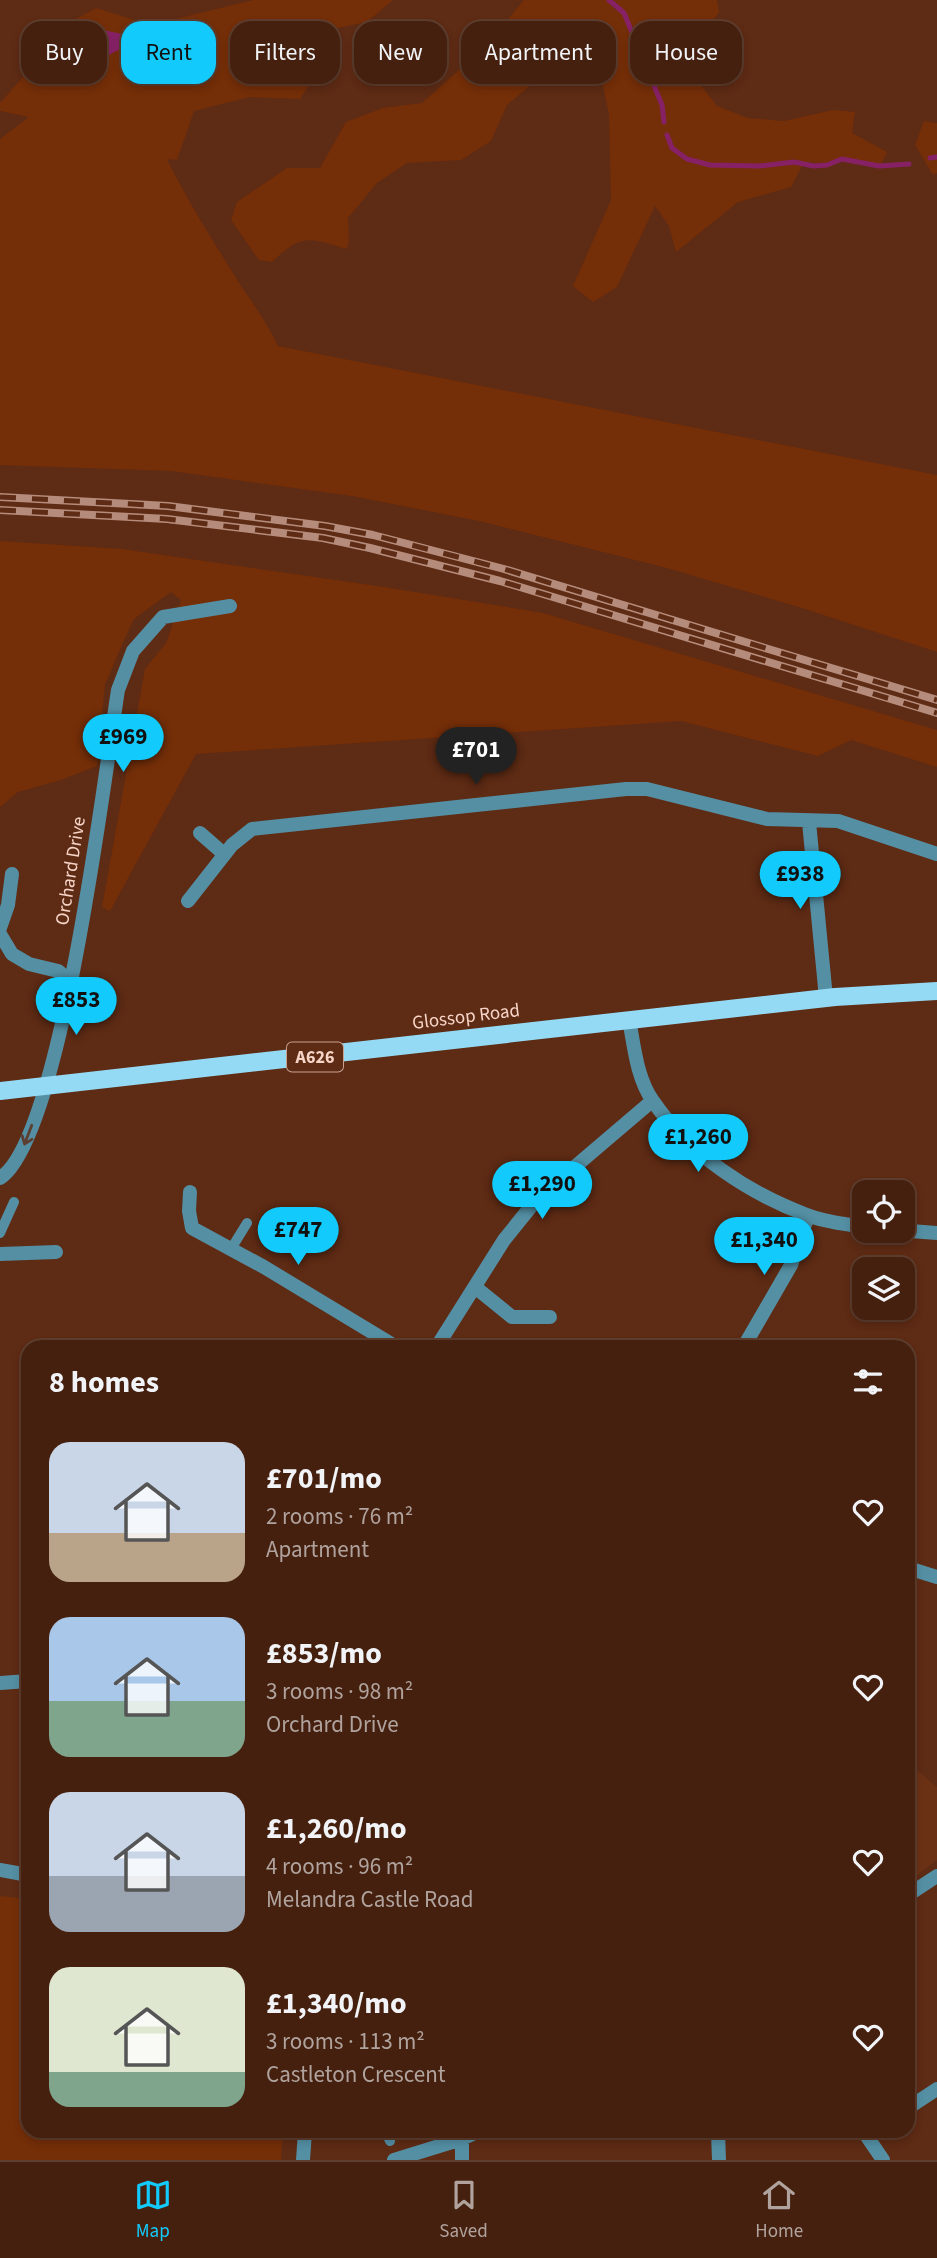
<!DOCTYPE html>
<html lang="en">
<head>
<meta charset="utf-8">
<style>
  body { margin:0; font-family:"Source Sans 3",sans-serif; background:#502d1d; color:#f1f3f6; height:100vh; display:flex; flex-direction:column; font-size:26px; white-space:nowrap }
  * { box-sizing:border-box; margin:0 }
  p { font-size:23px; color:#b0a39e }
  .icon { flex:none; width:38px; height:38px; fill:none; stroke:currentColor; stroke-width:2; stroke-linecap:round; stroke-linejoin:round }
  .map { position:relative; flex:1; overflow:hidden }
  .panel { position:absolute; left:21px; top:1340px; width:894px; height:798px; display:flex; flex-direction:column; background:#46200f; border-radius:21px; box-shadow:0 4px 10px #0003,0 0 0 2px #5e3e2f }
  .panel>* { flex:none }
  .hud { position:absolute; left:21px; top:21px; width:896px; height:63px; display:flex; gap:14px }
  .tools { position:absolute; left:852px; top:1180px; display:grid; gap:14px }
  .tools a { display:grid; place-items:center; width:63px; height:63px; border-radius:14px; background:#46200f; box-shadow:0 4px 10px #0003,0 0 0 2px #5e3e2f; font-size:35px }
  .price { position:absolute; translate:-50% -60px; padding:0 16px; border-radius:24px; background:#12cafb; color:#111; font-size:23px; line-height:46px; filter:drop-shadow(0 2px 4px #0008) }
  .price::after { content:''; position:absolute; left:50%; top:42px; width:21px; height:16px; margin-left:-10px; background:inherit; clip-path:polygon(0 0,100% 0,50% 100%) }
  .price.selected { background:#222; color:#fff }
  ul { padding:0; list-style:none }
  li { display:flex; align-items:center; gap:21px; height:175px; padding:0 28px }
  li span { display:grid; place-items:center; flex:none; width:196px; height:140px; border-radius:21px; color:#555 }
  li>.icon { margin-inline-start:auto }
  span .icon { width:84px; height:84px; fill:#fffc; stroke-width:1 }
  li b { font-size:30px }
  h2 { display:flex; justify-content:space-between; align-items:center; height:84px; padding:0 28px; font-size:30px }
  .pill { padding:0 24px; border-radius:21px; background:#46200f; box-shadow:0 4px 10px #0003,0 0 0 2px #5e3e2f; font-size:24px; line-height:63px }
  .pill.selected { background:#12cafb; color:#111 }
  .tab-bar { display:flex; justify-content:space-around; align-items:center; height:98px; border-top:2px solid #5e3e2f; background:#46200f; font-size:19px; color:#b0a39e }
  .tab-bar a { display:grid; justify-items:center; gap:4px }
  .tab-bar .selected { color:#12cafb }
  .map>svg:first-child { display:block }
  .built { fill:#6b3115 }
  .green { fill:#742e08 }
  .water { fill:#872166 }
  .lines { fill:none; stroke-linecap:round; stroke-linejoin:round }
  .stream { stroke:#872166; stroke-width:5 }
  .lane { stroke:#548fa4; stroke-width:10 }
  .street { stroke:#548fa4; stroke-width:14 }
  .primary { stroke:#94daf4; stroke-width:18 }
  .rail-casing { stroke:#b58c7b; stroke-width:8 }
  .rail { stroke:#5e2b14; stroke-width:5; stroke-dasharray:16; stroke-linecap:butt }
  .oneway { stroke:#5c3f31 }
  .labels { text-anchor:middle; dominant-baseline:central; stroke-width:5; stroke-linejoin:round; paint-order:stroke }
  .shield { fill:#5e2b14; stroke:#c8a292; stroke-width:2 }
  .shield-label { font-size:18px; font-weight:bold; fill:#f6d5c8 }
  .street-label { font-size:19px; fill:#f6d5c8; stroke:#5e2b14 }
</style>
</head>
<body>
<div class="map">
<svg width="937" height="2160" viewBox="0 0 937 2160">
  <rect width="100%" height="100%" fill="#5e2b14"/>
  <path class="built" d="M908 1763 937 1787V1860L908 1882Z"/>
  <path class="green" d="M253 0H393L367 22 323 31 315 75 300 99 250 97 194 111 177 160 167 159C188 202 213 241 238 281 252 303 267 322 278 346L937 475V652L802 608 667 568 479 521 352 496 171 471 0 465V139L29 117 0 111V103L24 76 50 33 96 8 151 25Z
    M524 0H717L719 12 708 28 698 52 700 84 717 106 748 118 784 121 833 110 855 112 852 133 887 152 881 165 842 157 826 163 804 162 791 187 738 202 676 252 669 226 655 206 617 287 593 302 573 286 611 200 609 114 602 81 568 58 547 71 507 105 491 141 461 160 407 163 377 183 348 218 349 243 346 249C309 237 301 234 272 262L259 260 231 220 237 202 287 168H320L346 122 383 108 422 103 483 49Z
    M924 121 937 123V173L933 175 915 145Z
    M0 541 122 549 384 587 543 613 937 730V767L851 740 818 756 681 721 196 754 110 911 102 907 145 669 166 643 181 600 171 592 134 619 122 645 105 685 97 766 61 780 18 792 0 807Z
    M0 1896 28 1899V2132H283L281 2160H0Z"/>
  <path class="water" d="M103 30 142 38 101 59Z"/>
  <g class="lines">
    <path class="stream" d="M609 0 624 13 662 105 664 122
      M667 135 672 148 687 159 710 165 759 166 794 162 814 166 827 165 842 159 879 166 909 164
      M930 158 937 157"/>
    <path class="lane" d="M0 1233 14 1202
      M231 1249 247 1223
      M386 2132 390 2141"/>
    <path class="street" d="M809 822 826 998
      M200 833 224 854
      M188 901 232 845 252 829 626 789H647L767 819 838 821 937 854
      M0 928 8 905 12 874
      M0 934 12 954 29 964 58 971 70 981
      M629 1019C634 1046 637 1079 653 1101 689 1154 748 1193 807 1215 824 1222 846 1224 864 1227
      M0 1178C61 1140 105 773 118 690L133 651 163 617 230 606
      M190 1192 189 1211 192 1228 264 1267 398 1348
      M897 1230 937 1233
      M0 1254 56 1252
      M475 1287 512 1317H550
      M436 1348 504 1240 537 1199 652 1101
      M743 1348 791 1265 808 1216
      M908 1568 937 1577
      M0 1683 28 1681
      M0 1870 28 1875
      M908 1895 937 1876
      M908 2108 937 2089
      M459 2132 462 2139V2160
      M718 2132 719 2160
      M864 2132 883 2160
      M303 2160 305 2132
      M394 2160 462 2139 477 2132"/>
    <path class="primary" d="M0 1091 835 997 937 991"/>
    <defs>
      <path id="rail" d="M0 497 168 506 325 526 373 535 504 569 937 700
        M0 510 167 519 323 538 370 548 500 581 937 713"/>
    </defs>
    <use href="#rail" class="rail-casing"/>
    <use href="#rail" class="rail"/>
  </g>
  <defs><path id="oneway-shaft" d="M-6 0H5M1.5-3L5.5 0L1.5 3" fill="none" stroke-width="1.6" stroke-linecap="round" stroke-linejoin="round" transform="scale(1.75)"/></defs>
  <use class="oneway" href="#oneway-shaft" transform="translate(28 1135) rotate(111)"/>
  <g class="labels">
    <rect class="shield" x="287" y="1042.5" width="56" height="29" rx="5"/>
    <g class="shield-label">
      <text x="315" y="1057">A626</text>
    </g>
    <g class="street-label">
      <text transform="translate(71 871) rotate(-81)">Orchard Drive</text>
      <text transform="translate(466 1017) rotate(-7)">Glossop Road</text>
    </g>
  </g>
</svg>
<div class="tools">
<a><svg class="icon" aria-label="locate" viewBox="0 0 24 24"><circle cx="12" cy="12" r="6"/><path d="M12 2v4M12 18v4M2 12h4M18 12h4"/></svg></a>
<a><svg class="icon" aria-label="layers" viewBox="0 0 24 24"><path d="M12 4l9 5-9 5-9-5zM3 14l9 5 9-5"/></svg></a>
</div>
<b class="price" style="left:123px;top:774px">£969</b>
<b class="price selected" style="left:476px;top:787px">£701</b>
<b class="price" style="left:800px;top:911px">£938</b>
<b class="price" style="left:76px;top:1037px">£853</b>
<b class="price" style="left:698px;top:1174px">£1,260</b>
<b class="price" style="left:542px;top:1221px">£1,290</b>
<b class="price" style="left:298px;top:1267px">£747</b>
<b class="price" style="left:764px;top:1277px">£1,340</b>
<div class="hud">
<a class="pill">Buy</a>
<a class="pill selected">Rent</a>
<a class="pill">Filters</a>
<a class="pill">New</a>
<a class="pill">Apartment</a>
<a class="pill">House</a>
</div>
<section class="panel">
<h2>8 homes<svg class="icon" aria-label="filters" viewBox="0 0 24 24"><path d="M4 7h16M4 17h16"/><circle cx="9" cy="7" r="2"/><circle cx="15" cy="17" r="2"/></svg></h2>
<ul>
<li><span style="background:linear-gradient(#c9d6e8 65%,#b9a48a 0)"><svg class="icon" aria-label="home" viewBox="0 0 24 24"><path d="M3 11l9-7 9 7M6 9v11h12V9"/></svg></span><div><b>£701/mo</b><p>2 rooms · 76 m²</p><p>Apartment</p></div><svg class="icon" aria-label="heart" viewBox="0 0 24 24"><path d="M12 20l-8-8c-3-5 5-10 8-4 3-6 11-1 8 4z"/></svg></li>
<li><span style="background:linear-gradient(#a9c7e8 60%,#7fa58c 0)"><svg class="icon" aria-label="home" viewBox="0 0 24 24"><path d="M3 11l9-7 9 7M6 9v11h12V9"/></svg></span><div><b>£853/mo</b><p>3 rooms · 98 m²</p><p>Orchard Drive</p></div><svg class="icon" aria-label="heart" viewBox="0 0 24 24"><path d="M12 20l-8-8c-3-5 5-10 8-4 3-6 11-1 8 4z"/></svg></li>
<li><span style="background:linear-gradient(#c9d6e8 60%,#9aa5b1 0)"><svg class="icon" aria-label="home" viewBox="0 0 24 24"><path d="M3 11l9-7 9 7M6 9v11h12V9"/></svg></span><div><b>£1,260/mo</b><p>4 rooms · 96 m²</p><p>Melandra Castle Road</p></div><svg class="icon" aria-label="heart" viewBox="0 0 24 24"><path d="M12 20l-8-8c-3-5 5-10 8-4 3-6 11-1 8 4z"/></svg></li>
<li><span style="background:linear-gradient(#dfe7d0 75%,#7fa58c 0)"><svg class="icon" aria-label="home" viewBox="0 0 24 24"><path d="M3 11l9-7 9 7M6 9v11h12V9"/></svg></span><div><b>£1,340/mo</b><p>3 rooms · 113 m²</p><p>Castleton Crescent</p></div><svg class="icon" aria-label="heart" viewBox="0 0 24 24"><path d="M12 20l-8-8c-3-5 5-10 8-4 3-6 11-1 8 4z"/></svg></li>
</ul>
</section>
</div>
<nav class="tab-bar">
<a class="selected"><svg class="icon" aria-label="map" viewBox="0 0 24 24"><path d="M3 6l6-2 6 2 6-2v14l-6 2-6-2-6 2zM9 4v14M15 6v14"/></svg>Map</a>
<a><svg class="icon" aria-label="saved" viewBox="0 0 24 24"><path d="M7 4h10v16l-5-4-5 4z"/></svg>Saved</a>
<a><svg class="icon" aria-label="home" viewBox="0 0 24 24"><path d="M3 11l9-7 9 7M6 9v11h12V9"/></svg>Home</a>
</nav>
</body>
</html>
